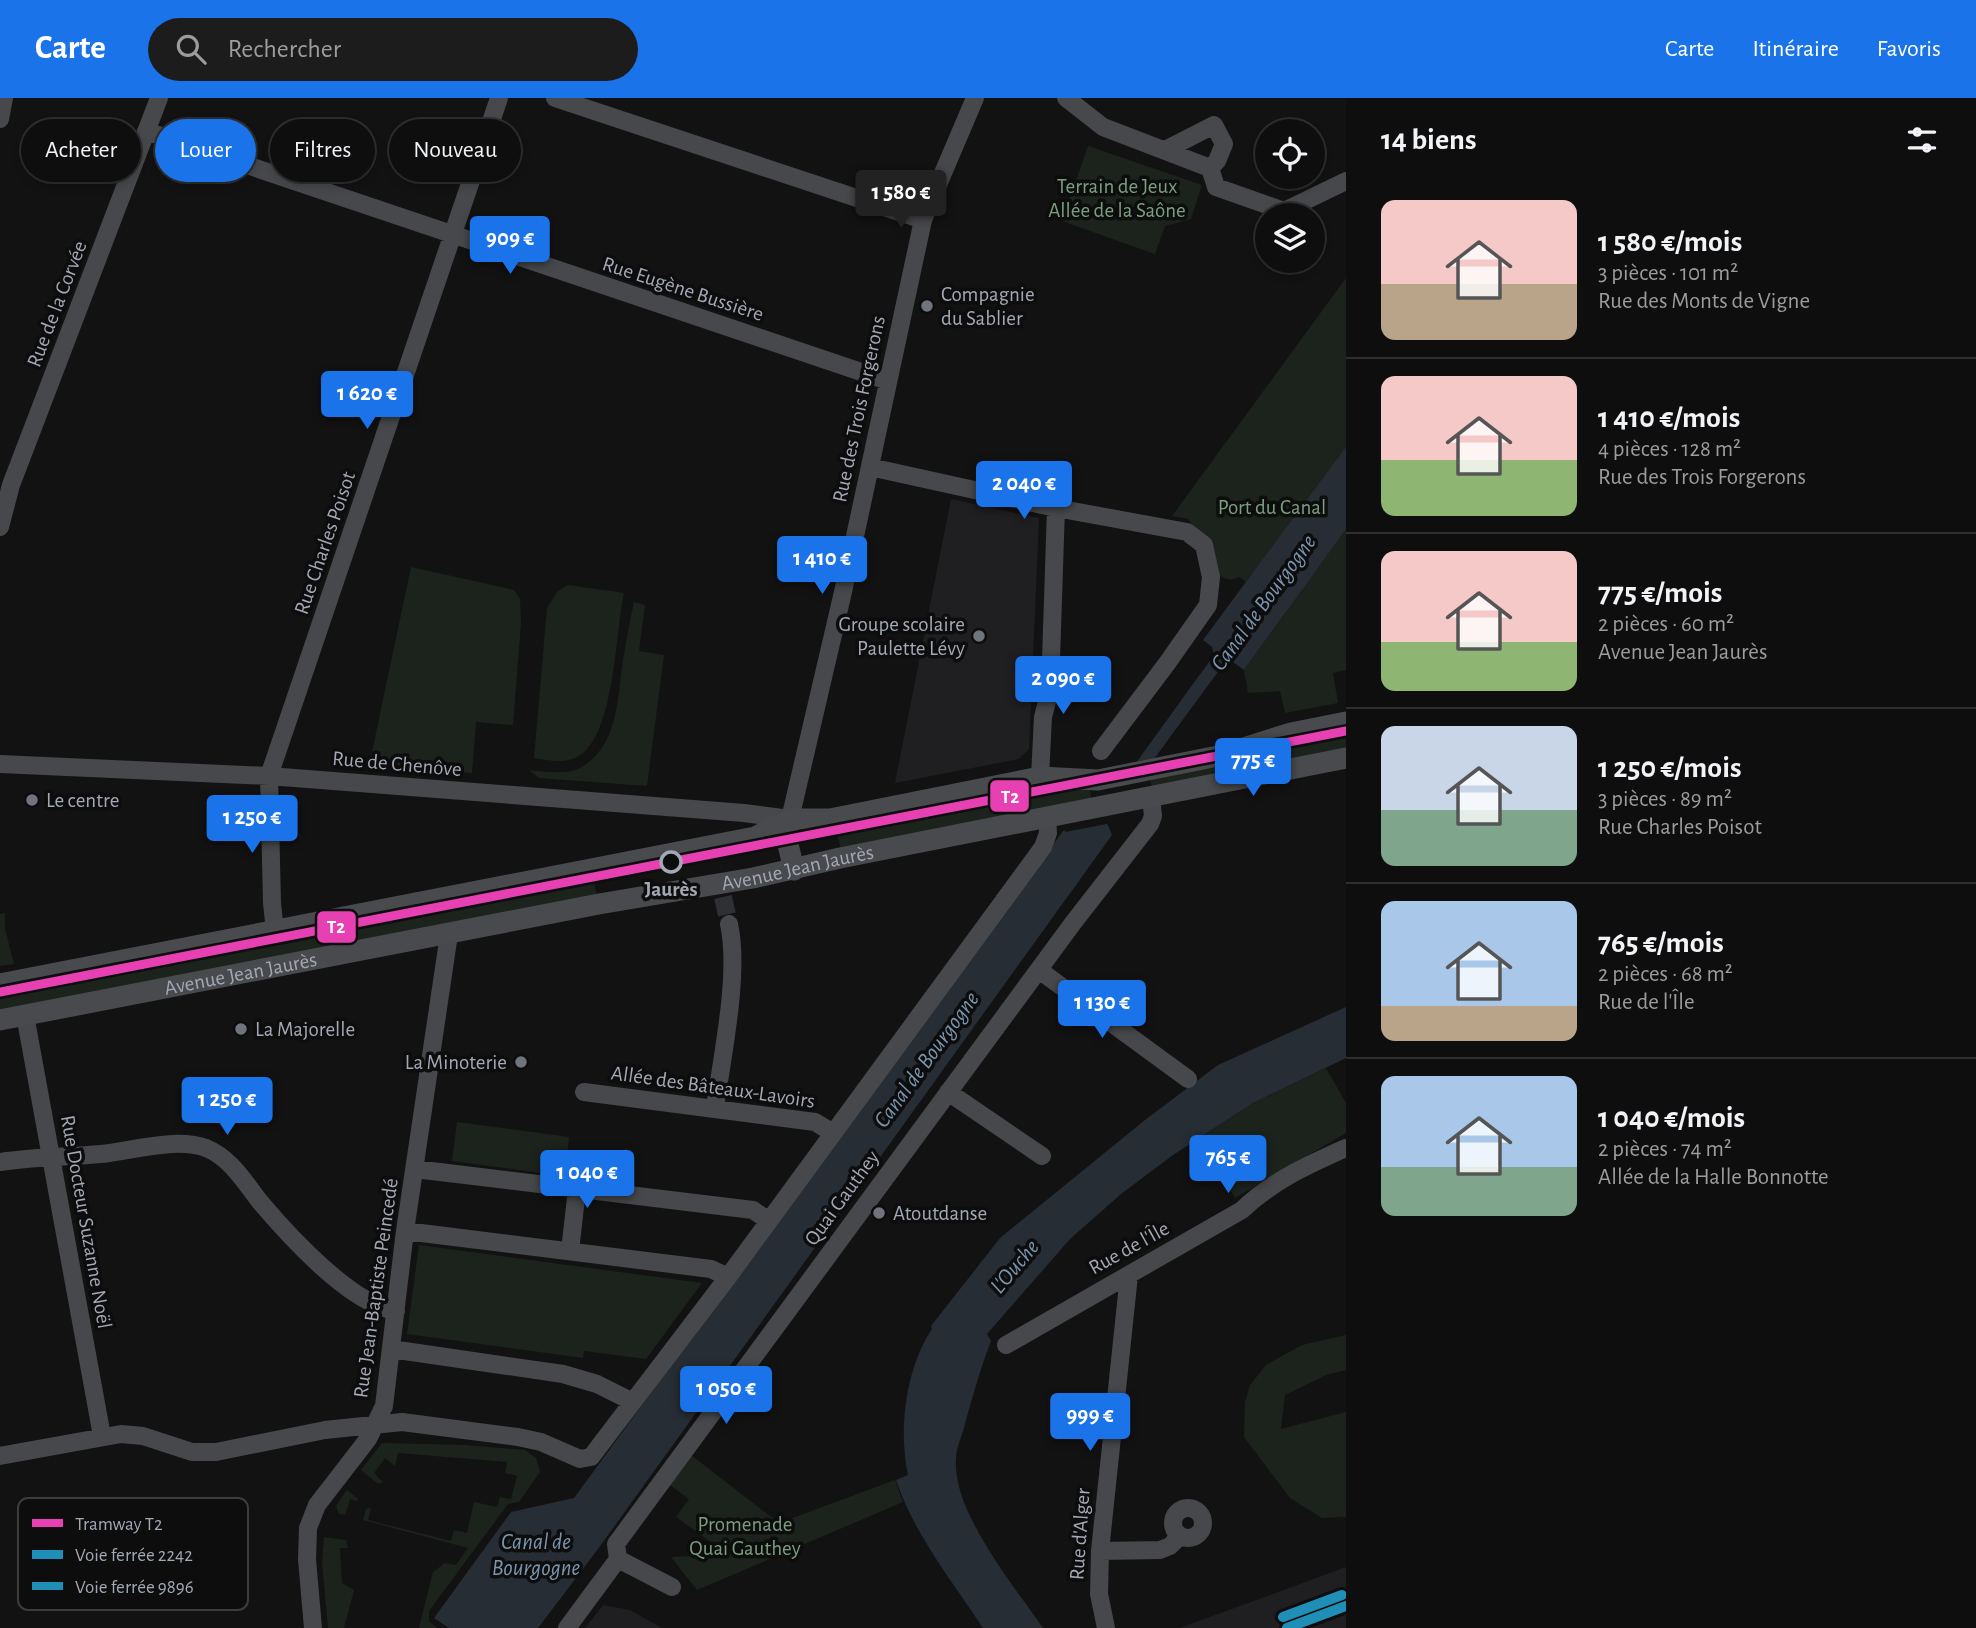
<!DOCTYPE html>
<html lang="fr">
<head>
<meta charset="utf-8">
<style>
  body { margin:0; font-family:"Alegreya Sans",sans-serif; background:#1c1c1c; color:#f1f3f6; height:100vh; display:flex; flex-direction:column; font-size:26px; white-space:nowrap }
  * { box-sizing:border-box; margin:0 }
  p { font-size:23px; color:#9b9c9e }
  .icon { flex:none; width:38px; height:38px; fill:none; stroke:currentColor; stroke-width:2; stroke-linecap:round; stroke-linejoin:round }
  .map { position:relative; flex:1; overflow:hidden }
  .sheet { display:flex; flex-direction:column; background:#0e0e0e; width:630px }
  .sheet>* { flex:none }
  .guide { position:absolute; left:21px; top:21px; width:665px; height:63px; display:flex; gap:14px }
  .buttons { position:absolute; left:1255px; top:21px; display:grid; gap:14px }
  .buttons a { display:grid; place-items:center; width:70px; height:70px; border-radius:50%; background:#0e0e0e; box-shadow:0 4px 10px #0003,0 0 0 2px #2e2e2e; font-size:35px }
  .price { position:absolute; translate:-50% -60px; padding:0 16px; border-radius:7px; background:#1a73e8; color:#fff; font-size:23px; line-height:46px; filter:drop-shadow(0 2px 4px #0008) }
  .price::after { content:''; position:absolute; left:50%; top:42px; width:21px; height:16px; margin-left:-10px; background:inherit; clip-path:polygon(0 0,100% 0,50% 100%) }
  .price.current { background:#222; color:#fff }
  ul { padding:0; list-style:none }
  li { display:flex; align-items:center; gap:21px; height:175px; padding:0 35px }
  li+li { border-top:2px solid #2e2e2e }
  li span { display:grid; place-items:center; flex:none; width:196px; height:140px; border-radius:14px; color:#555 }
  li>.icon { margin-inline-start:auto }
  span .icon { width:84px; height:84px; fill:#fffc; stroke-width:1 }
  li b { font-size:30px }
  h2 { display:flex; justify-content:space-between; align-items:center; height:84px; padding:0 35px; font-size:30px }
  .chip { padding:0 24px; border-radius:32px; background:#0e0e0e; box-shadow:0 4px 10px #0003,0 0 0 2px #2e2e2e; font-size:24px; line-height:63px }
  .chip.current { background:#1a73e8; color:#fff }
  header { display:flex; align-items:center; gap:42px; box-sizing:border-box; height:98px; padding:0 35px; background:#1a73e8; color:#fff }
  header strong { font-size:33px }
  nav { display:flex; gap:38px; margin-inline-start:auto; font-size:24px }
  .search { width:490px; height:63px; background:#1c1c1c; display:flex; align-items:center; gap:18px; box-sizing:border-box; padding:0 24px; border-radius:38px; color:#9b9c9e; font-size:26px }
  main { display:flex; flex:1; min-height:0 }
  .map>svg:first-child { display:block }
  .built { fill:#1f1f21 }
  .green { fill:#1c231d }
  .water { fill:#272d34 }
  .pier { fill:#121213 }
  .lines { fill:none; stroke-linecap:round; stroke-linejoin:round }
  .minor-tunnel { stroke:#2f3033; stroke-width:18; stroke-dasharray:18 9; stroke-linecap:butt }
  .minor { stroke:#47484b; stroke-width:18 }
  .major { stroke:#494a4d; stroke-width:21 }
  .rail-1-casing { stroke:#0d0d0e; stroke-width:16 }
  .rail-2-casing { stroke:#0d0d0e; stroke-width:16 }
  .rail-1 { stroke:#208fb8; stroke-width:10 }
  .rail-2 { stroke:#208fb8; stroke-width:10 }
  .tram-1-casing { stroke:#0d0d0e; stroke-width:14 }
  .tram-1 { stroke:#e640b3; stroke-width:9 }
  .poi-dot { fill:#70747c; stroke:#0d0d0e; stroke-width:2.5 }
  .stop-dot { fill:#0d0d0e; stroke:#a3a8b4; stroke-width:3.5 }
  .labels { text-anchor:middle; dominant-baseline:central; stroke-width:7; stroke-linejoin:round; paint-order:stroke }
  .park-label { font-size:21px; fill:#7a9f7e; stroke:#0d0d0e }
  .street-label { font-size:21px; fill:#a3a8b4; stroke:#0d0d0e }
  .poi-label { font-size:21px; fill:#a3a8b4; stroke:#0d0d0e; text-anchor:start }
  .stop-label { font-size:21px; font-weight:bold; fill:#a3a8b4; stroke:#0d0d0e }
  .water-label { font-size:23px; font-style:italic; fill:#7a95af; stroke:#0d0d0e }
  .key { fill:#0d0d0e; stroke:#3a3c40; stroke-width:2 }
  .key-label { font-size:19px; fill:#a3a8b4 }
  .line-badge { stroke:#0d0d0e; stroke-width:2.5 }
  .badge-label { font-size:19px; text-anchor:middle; font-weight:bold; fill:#fff }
</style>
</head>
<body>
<header>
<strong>Carte</strong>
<div class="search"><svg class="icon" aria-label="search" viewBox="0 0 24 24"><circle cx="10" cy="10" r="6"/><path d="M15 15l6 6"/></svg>Rechercher</div>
<nav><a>Carte</a><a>Itinéraire</a><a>Favoris</a></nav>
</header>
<main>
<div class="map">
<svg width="1346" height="1530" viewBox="0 0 1346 1530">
  <rect width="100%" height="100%" fill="#121213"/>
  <path class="built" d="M951 401 1039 420 1029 651 1019 661 895 685Z
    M1346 1469V1530H1180Z
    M603 1507 630 1512 662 1530H585Z"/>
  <path class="green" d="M1088 48 1202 87 1191 121 1165 128 1155 156 1062 123Z
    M1346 180V572L1333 575 1338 605 1285 615 1280 593 1248 595 1244 572 1287 513 1239 479 1231 482 1219 478 1214 457 1188 421 1172 418Z
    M411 469 514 492 520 501 521 525 513 627 476 624 472 675 369 668Z
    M568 487 624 495C615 534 615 640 577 659 564 666 548 662 534 660L547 510 557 494Z
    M634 504 645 507 639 553 664 557 647 688 539 680 529 672C544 674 569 677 582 669 619 646 617 600 623 562 626 543 630 523 634 504Z
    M1346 630V655L1153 693 1149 677Z
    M1052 686 1089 687 1092 704 841 753 836 728Z
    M593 776 597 800 0 916V891Z
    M5 815V831L14 866 0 868V816Z
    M1326 970 1346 1005V1035L1235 1100 1200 1040 1253 1005Z
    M457 1024 569 1039 565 1078 452 1063Z
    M419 1147 702 1185 646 1261 584 1253 583 1260 407 1236Z
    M1346 1237V1272L1326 1277 1285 1297 1281 1331 1346 1314V1419L1322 1420 1290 1400 1244 1339 1245 1304 1250 1287 1266 1267 1302 1247Z
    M382 1345 466 1347 525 1352 536 1360 540 1374 519 1404 508 1406 429 1513V1523L437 1530H419L433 1474 445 1465 456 1467 468 1450 363 1422 366 1411 371 1410 368 1422 451 1443 454 1432 467 1435 474 1404 497 1409 500 1399 511 1401 517 1378 505 1375 507 1364 398 1355 395 1368 385 1360 374 1375 383 1384 378 1386 361 1372Z
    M691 1357 779 1425 895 1382 903 1404 697 1492 671 1459 694 1458 716 1448 676 1419 689 1401 670 1387Z
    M347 1392 358 1401 357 1403 350 1401 345 1417 339 1416 336 1408Z
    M324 1439 346 1442 348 1450H340L342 1485 354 1492 344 1530H328L322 1464Z"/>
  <path class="water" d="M1346 349V431L1244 572 1233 564 1223 567 1107 725 1112 737 598 1451 538 1530H449L434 1520 511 1414 574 1400 1063 733 1091 727 1214 557 1212 549 1203 542Z
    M1346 909V960L1253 1005 1173 1057 1121 1096 1070 1141 987 1236 991 1243C980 1272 972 1300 964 1330 961 1340 956 1351 956 1361 952 1413 1014 1488 1043 1530H983C952 1483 914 1436 896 1382L908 1377C898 1331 906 1270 932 1231L931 1228 1000 1140 1145 1022 1218 967Z"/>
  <path class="pier" d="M1159 660 1112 725 1065 734 1068 729 1088 724 1131 664Z"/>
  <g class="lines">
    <path class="minor-tunnel" d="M723 799 729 826"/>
    <path class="minor" d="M555 0 923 122
      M1066 0 1103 29 1210 70
      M0 21 4 0
      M146 33 888 283
      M1167 51 1214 27 1224 46 1217 63 1210 70
      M1210 70 1216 89 1284 113 1346 83
      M870 369 1056 410 1187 434 1204 447 1211 479 1208 507 1168 564 1101 653
      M0 429 11 387 159 0
      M0 666 269 678 744 715 790 721 843 494 923 122 975 0
      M1040 679 1043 619 1050 592 1056 410
      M275 833 272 805 269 678 499 0
      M1039 872 1188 981
      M25 917 102 1338
      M584 994 815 1024 833 1035
      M948 994 1042 1058
      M715 1010C722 958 740 876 729 826
      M0 1064C33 1059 67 1059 101 1056 131 1053 176 1039 206 1050 231 1060 245 1085 261 1105 290 1139 352 1207 396 1213
      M415 1071 753 1112 769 1123
      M405 1133 711 1171 728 1179
      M570 1153 577 1091
      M1006 1247 1242 1112C1272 1083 1308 1067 1346 1050
      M391 1251 563 1276 597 1286 631 1303
      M0 1358 121 1336 143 1338 192 1354H216L325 1332 402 1324 518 1339 541 1344 580 1361 591 1359 728 1179 1043 749 1048 735 1047 719
      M1173 1425a15 15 0 1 1 30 0a15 15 0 1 1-30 0Z
      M1100 1453 1160 1452 1170 1448 1180 1438
      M618 1461 672 1489
      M313 1530 307 1461 308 1430 317 1407 368 1341 384 1308 405 1133 448 843 447 836
      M567 1530 618 1461 616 1446 1073 825 1150 726 1153 718 1151 699
      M1106 1530 1099 1496 1100 1453 1129 1177"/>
    <g class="major">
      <path d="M790 721 787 742 794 772"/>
      <path d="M0 886 755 739 790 721H830L1040 679 1098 682 1218 658 1291 635 1346 624"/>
      <path id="s1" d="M0 922 599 806 753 780 840 760 1346 660"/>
    </g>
    <defs>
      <path id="rail-1" d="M1287 1530 1346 1508"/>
      <path id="rail-2" d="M1283 1519 1342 1497"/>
    </defs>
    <use href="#rail-1" class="rail-1-casing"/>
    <use href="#rail-2" class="rail-2-casing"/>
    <use href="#rail-1" class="rail-1"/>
    <use href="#rail-2" class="rail-2"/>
    <defs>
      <path id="tram-1" d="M0 894 1346 633"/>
    </defs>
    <use href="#tram-1" class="tram-1-casing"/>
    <use href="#tram-1" class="tram-1"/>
  </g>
  <g class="poi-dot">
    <circle cx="927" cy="208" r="7"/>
    <circle cx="979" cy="538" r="7"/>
    <circle cx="32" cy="702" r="7"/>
    <circle cx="241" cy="931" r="7"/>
    <circle cx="521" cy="964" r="7"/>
    <circle cx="879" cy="1115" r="7"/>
  </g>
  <circle class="stop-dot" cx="671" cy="764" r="10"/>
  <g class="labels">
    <g class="park-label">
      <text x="1117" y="88">Terrain de Jeux<tspan x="1117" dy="24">Allée de la Saône</tspan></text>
      <text x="1272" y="409">Port du Canal</text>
      <text x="745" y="1426">Promenade<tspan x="745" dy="24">Quai Gauthey</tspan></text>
    </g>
    <g class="street-label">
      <text transform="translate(683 191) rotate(18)">Rue Eugène Bussière</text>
      <text transform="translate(57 206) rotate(-69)">Rue de la Corvée</text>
      <text transform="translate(859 311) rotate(-78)">Rue des Trois Forgerons</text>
      <text transform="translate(325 445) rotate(-71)">Rue Charles Poisot</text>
      <text transform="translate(397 666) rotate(5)">Rue de Chenôve</text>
      <text stroke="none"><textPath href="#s1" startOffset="812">Avenue Jean Jaurès</textPath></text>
      <text stroke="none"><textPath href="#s1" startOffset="245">Avenue Jean Jaurès</textPath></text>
      <text transform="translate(713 989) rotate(8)">Allée des Bâteaux-Lavoirs</text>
      <text transform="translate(842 1100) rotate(-54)">Quai Gauthey</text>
      <text transform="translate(86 1124) rotate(80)">Rue Docteur Suzanne Noël</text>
      <text transform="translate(1129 1150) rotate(-29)">Rue de l'Île</text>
      <text transform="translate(376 1190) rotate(-82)">Rue Jean-Baptiste Peincedé</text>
      <text transform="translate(1080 1436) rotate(-86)">Rue d'Alger</text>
    </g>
    <g class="poi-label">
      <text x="941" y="196">Compagnie<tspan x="941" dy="24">du Sablier</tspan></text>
      <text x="965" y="526" text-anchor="end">Groupe scolaire<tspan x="965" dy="24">Paulette Lévy</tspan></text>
      <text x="46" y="702">Le centre</text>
      <text x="255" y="931">La Majorelle</text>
      <text x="507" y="964" text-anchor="end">La Minoterie</text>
      <text x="893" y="1115">Atoutdanse</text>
    </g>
    <g class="stop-label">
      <text x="671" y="791">Jaurès</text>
    </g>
    <g class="water-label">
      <text transform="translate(1264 505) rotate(-54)">Canal de Bourgogne</text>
      <text transform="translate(927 962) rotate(-54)">Canal de Bourgogne</text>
      <text transform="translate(1015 1169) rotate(-50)">L'Ouche</text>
      <text x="536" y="1444">Canal de<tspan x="536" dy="26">Bourgogne</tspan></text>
    </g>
  </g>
  <rect x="18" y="1400" width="230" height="112" rx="10" class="key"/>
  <rect x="32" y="1421" width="31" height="8" fill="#e640b3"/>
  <rect x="32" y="1452" width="31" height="9" fill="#208fb8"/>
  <rect x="32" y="1484" width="31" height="8" fill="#208fb8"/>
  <g class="key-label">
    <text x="75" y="1432">Tramway T2</text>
    <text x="75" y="1463">Voie ferrée 2242</text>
    <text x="75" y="1495">Voie ferrée 9896</text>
  </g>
  <g class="line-badge">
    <rect x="989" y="681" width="41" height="34" rx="7" fill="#e640b3"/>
    <rect x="316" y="812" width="41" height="34" rx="7" fill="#e640b3"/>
  </g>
  <g class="badge-label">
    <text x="1010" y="705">T2</text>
    <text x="336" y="835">T2</text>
  </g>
</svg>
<div class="buttons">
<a><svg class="icon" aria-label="locate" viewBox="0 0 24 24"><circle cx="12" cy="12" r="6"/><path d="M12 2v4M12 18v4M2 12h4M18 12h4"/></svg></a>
<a><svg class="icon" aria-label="layers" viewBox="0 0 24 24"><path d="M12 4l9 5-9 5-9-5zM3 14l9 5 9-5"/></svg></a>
</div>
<b class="price current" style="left:901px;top:132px">1 580 €</b>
<b class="price" style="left:510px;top:178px">909 €</b>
<b class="price" style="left:367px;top:333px">1 620 €</b>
<b class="price" style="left:1024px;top:423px">2 040 €</b>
<b class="price" style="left:822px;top:498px">1 410 €</b>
<b class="price" style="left:1063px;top:618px">2 090 €</b>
<b class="price" style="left:1253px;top:700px">775 €</b>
<b class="price" style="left:252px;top:757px">1 250 €</b>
<b class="price" style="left:1102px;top:942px">1 130 €</b>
<b class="price" style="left:227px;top:1039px">1 250 €</b>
<b class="price" style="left:1228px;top:1097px">765 €</b>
<b class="price" style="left:587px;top:1112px">1 040 €</b>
<b class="price" style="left:726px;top:1328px">1 050 €</b>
<b class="price" style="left:1090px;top:1355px">999 €</b>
<div class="guide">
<a class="chip">Acheter</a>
<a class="chip current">Louer</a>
<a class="chip">Filtres</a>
<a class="chip">Nouveau</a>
</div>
</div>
<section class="sheet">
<h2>14 biens<svg class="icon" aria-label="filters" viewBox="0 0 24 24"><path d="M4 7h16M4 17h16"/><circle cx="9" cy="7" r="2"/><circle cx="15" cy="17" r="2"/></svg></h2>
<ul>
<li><span style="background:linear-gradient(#f6c9c9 60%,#b9a48a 0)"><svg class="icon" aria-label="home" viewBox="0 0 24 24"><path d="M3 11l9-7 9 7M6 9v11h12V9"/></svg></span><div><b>1 580 €/mois</b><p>3 pièces · 101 m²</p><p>Rue des Monts de Vigne</p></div></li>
<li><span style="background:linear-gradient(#f6c9c9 60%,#8fb573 0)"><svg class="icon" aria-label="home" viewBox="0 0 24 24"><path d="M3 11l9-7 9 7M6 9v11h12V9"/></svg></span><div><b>1 410 €/mois</b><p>4 pièces · 128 m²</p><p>Rue des Trois Forgerons</p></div></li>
<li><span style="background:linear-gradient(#f6c9c9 65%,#8fb573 0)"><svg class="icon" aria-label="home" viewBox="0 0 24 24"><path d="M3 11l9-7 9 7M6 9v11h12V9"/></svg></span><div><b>775 €/mois</b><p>2 pièces · 60 m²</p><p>Avenue Jean Jaurès</p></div></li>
<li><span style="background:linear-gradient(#c9d6e8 60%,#7fa58c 0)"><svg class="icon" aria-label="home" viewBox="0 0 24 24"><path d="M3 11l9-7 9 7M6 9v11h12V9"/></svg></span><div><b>1 250 €/mois</b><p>3 pièces · 89 m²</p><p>Rue Charles Poisot</p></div></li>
<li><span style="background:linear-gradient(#a9c7e8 75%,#b9a48a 0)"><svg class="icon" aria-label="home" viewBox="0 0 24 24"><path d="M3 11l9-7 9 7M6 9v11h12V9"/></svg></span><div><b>765 €/mois</b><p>2 pièces · 68 m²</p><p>Rue de l'Île</p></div></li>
<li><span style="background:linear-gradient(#a9c7e8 65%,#7fa58c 0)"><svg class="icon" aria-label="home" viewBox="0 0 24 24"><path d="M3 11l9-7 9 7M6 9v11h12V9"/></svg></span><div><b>1 040 €/mois</b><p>2 pièces · 74 m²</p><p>Allée de la Halle Bonnotte</p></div></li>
</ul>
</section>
</main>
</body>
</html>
